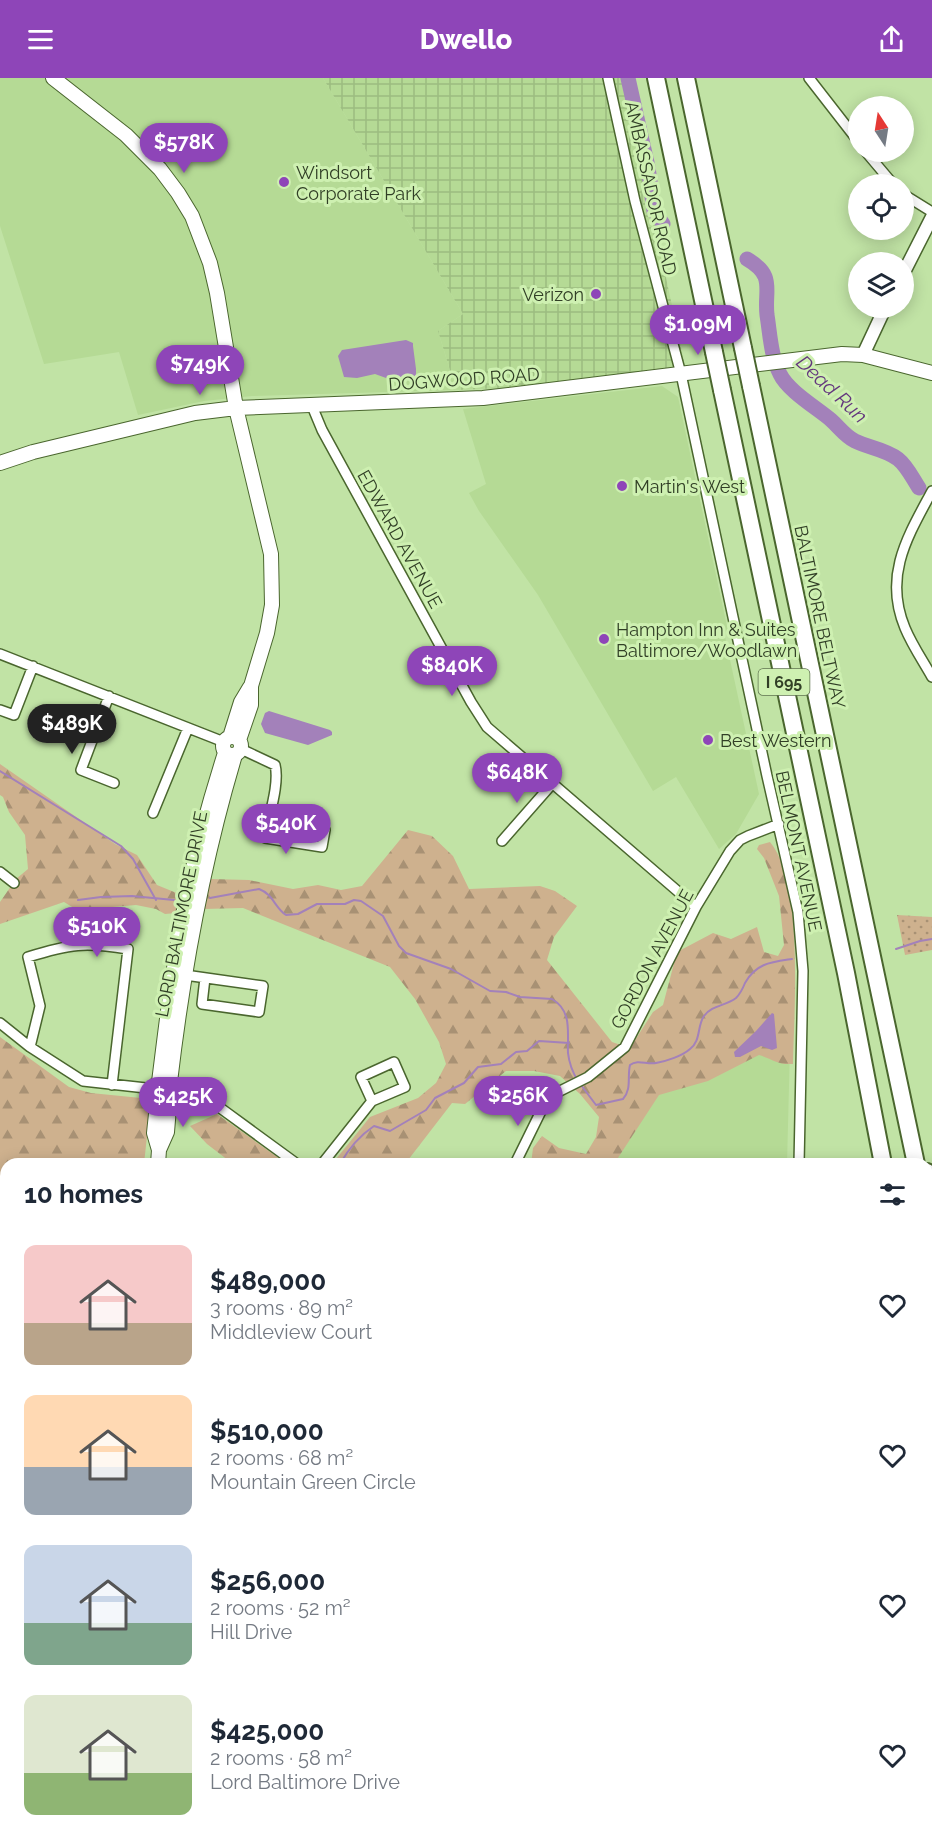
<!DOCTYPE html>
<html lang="en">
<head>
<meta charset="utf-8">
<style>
  body { margin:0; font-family:Raleway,sans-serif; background:#f6f6f7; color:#1f2937; height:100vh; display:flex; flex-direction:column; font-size:22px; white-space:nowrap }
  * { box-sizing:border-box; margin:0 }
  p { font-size:20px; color:#747a83 }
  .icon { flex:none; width:33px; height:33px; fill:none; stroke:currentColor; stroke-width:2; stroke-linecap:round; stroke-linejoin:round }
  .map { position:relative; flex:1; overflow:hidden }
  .panel { position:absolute; left:0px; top:1080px; width:933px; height:684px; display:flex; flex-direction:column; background:#fff; border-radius:18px 18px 0 0; box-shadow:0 3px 15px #0003 }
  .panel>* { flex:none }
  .needle { width:39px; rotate:348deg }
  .buttons { position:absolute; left:848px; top:18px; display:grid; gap:12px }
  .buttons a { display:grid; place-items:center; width:66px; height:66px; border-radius:50%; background:#fff; box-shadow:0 3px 15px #0003; font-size:30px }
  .price { position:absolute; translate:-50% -51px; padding:0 14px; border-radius:21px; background:#8e45b8; color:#fff; font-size:20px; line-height:39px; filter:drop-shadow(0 2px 3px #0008) }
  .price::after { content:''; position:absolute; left:50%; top:36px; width:18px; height:14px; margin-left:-9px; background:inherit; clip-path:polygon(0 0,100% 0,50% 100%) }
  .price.selected { background:#222; color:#fff }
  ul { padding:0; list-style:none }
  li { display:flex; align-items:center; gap:18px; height:150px; padding:0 24px }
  li span { display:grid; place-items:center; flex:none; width:168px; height:120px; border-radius:12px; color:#555 }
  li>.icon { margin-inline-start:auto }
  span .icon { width:72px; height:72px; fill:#fffc; stroke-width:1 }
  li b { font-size:26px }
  h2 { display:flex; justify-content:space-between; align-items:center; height:72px; padding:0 24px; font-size:26px }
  header { display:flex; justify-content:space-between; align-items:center; height:78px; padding:0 24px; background:#8e45b8; color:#fff; font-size:27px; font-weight:800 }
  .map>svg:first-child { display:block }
  .built { fill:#b5da95 }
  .industrial { fill:url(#industrial-grid) }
  .forest { fill:url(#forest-firs) }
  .park { fill:url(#park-dots) }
  .water { fill:#a381ba }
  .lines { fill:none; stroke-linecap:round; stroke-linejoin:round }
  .stream { stroke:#a381ba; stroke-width:2 }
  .river { stroke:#a381ba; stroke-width:15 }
  .minor-casing { stroke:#4a662e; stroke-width:12 }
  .tertiary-casing { stroke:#4a662e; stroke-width:15 }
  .secondary-casing { stroke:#4a662e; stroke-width:16 }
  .primary-casing { stroke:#4a662e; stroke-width:18 }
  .motorway-casing { stroke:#4a662e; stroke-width:20 }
  .minor { stroke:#fff; stroke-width:9 }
  .tertiary { stroke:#fff; stroke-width:12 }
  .secondary { stroke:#fff; stroke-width:14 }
  .primary { stroke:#fff; stroke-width:15 }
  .motorway { stroke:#fff; stroke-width:16 }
  .motorway-bridge-casing { stroke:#4a662e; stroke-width:20; stroke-linecap:butt }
  .motorway-bridge { stroke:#fff; stroke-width:16 }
  .poi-dot { fill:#8e45b8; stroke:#cef0b1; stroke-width:2 }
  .labels { text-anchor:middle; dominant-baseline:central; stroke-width:6; stroke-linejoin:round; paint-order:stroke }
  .shield { fill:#cef0b1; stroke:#607450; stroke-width:1.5 }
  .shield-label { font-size:16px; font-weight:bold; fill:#313f26 }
  .poi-label { font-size:18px; fill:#313f26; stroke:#cef0b1; text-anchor:start }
  .street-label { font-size:18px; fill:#313f26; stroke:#cef0b1 }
  .water-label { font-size:20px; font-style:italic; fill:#63377d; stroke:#cef0b1 }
</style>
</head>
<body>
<header><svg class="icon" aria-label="menu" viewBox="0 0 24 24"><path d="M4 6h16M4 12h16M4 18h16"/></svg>Dwello<svg class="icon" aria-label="share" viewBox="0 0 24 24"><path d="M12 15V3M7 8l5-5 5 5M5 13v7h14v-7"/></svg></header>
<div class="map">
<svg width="932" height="1764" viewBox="0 0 932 1764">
  <defs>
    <pattern id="industrial-grid" width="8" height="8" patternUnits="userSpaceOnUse" patternTransform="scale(1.5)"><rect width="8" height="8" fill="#b5da95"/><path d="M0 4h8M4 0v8" fill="none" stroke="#9cbc80"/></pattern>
    <pattern id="forest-firs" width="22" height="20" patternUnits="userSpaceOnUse" patternTransform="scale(1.5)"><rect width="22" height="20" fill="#ceb18e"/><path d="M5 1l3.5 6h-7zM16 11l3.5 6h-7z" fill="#a89174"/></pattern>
    <pattern id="park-dots" width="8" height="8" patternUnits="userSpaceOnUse" patternTransform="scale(1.5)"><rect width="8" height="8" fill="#ceb18e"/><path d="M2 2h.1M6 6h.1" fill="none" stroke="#a89174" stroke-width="1.8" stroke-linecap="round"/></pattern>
  </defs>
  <rect width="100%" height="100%" fill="#c1e3a5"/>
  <path class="built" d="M0 0H323L463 236 438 253 456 312 252 318 204 323 138 337 119 274 44 286 0 148Z
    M662 308 678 319 728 553 724 554 759 716 736 756 719 771 676 699 653 713 538 517 479 433 469 415 486 406 463 331Z
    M792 891 787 1086H602L651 985Z
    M6 1252V1624H0V1253Z
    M0 1674H6V1758H923L926 1764H0Z"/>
  <path class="industrial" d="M323 0H623L685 288 505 310 456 312 438 253 463 236Z"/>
  <path class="forest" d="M0 686 115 766 137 777 157 807 179 816 176 835 165 836 156 831 136 827 77 832 64 824 0 846V824L16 801 28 791 25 757 9 734 3 719 0 717Z
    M408 752 432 758 453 778 469 811 540 808 555 813 577 828 554 859 547 882 612 964 630 970 653 934 663 927 677 874 713 855 731 861 757 849 764 874 778 878 784 867 779 818 764 780 757 771 759 767 770 764C804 804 794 932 793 986 777 987 773 981 759 977L708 1003 659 1017 614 1086H531L533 1070 542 1058 559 1070 586 1076 596 1059 599 1039 580 1016 560 998 534 993H506L465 1026 452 1025 405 1086H332L370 1039 418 1020 436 1005 446 986 439 964 415 921 390 889 243 830 204 831 210 801 249 802 293 811 318 807 341 812 362 808Z
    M0 959 69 1009 91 1015 151 1021 144 1086H6V1252L0 1253Z
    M217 1036 287 1086H233L207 1066 190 1048Z"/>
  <path class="park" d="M897 837 932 839V872L905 877Z"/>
  <path class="water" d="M406 262 413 265V268L416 291V297L413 300 400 305 375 296 357 300 344 299 338 278 342 272Z
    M269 633 330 652 332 654V657L308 667 265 655 261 646 265 635Z
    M772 935 774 936 777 970 772 972 761 968 740 979H735L734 974 756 953Z"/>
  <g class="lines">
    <path class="stream" d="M0 693 121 768 133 781 156 822
      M210 820 259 811C273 816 275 830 286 837L298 836 317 826H345L354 822 361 823 383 838 399 868 406 875 451 891 490 913 506 914 520 919 552 921C573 933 567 956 568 975 569 984 573 995 578 1003
      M78 822 101 819 132 818 174 822
      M896 871 920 863 932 861
      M581 1007 596 1027 623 1021C632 1011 627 999 630 987 638 981 647 987 656 985 667 983 682 978 690 971 701 963 697 948 704 938 712 927 726 928 736 920 740 916 743 910 745 905 756 885 772 884 792 881
      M340 1086C349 1070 359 1058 374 1048L390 1053 426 1032 435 1020 464 1005 478 989 501 986 516 974 527 973 539 963 569 965"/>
    <path class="river" d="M628 0 648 89 654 133 663 146
      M747 181C776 198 764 211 767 237 770 256 771 279 780 296 788 313 817 330 831 342 839 349 845 358 855 363 869 370 885 371 898 381 907 388 913 401 919 410"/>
    <defs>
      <path id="minor" d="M608 0 635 123 681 296 767 698 798 834 803 893 799 1086
        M809 0 858 63
        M866 74 893 106
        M903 116 932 134
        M312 328 322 352 471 624 487 649 696 829
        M932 413C908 458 883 497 905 550 912 567 923 583 932 599
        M0 576 224 664
        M109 618 81 692 114 705
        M0 632 14 637 33 588
        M241 671 275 687C280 706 268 740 265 760L322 769 325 752 268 743
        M153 735 188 650
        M502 763 552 706
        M0 794 14 805
        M185 897 263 908 259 934 202 926 205 900
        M0 945 30 969 83 1003 155 1011
        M30 969 40 928 28 879C70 866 85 864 128 871L112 1007
        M174 1012 192 1014 219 1029 297 1086
        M322 1086 372 1023 405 1009 394 984 361 999 372 1023
        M515 1086 545 1025 554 1016 588 999 625 969 696 829 730 773 740 762 748 758 779 746
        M259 1758 264 1764
        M276 1758 281 1764
        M906 1758 911 1764
        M387 1764 394 1758"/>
      <path id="tertiary" d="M903 196 932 139
        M863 277 885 230"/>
      <path id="secondary" d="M53 0 126 57 160 91 178 115 192 138 210 185 217 215 236 330 271 476 272 527 267 555 251 608V627L239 662
        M0 385 33 374 195 335 236 330 483 320 842 276 863 277 932 295
        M223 668a9 9 0 1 1 18 0a9 9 0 1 1-18 0Z
        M230 659 241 624 250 609
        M155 1011a9 9 0 1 1 18 0a9 9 0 1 1-18 0Z
        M159 1004C167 941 174 879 187 817 197 769 210 722 225 675
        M170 1004C183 893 203 784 235 677
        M159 1072 167 1054 170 1018
        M158 1086 159 1072 154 1055 158 1017"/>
      <path id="primary" d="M927 1535H932
        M0 1637H6
        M0 1664 6 1663"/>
      <path id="motorway" d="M656 0 714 274
        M686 0 743 270
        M751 308 916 1086
        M722 312 846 895 883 1086
        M927 1094 932 1110
        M927 1140 932 1164
        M927 1270 932 1292
        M927 1415 932 1423
        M927 1519H932
        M927 1691 932 1698"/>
    </defs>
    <use href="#minor" class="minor-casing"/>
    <use href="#tertiary" class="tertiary-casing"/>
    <use href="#secondary" class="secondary-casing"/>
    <use href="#primary" class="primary-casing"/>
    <use href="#motorway" class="motorway-casing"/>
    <use href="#minor" class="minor"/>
    <use href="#tertiary" class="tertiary"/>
    <use href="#secondary" class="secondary"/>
    <use href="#primary" class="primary"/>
    <use href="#motorway" class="motorway"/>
    <defs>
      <path id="motorway-bridge" d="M743 270 751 308
        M714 274 722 312"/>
    </defs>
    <use href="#motorway-bridge" class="motorway-bridge-casing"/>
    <use href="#motorway-bridge" class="motorway-bridge"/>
  </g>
  <g class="poi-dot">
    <circle cx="284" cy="104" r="6"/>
    <circle cx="596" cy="216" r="6"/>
    <circle cx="622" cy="408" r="6"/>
    <circle cx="604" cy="561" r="6"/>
    <circle cx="708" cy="662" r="6"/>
  </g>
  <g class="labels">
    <rect class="shield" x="758.5" y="591" width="51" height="26" rx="4.5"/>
    <g class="shield-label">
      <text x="784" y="604">I 695</text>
    </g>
    <g class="poi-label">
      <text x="296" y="94">Windsort<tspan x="296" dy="21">Corporate Park</tspan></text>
      <text x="584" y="216" text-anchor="end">Verizon</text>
      <text x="634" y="408">Martin's West</text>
      <text x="616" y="551">Hampton Inn &amp; Suites<tspan x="616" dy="21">Baltimore/Woodlawn</tspan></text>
      <text x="720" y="662">Best Western</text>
    </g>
    <g class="street-label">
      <text transform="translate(651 110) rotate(77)">AMBASSADOR ROAD</text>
      <text transform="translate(464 301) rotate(-4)">DOGWOOD ROAD</text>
      <text transform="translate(400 461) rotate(61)">EDWARD AVENUE</text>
      <text transform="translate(820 539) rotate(78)">BALTIMORE BELTWAY</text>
      <text transform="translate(799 773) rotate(78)">BELMONT AVENUE</text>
      <text transform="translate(181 836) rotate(-79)">LORD BALTIMORE DRIVE</text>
      <text transform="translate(652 881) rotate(-62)">GORDON AVENUE</text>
    </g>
    <g class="water-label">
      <text transform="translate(832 311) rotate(43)">Dead Run</text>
    </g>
  </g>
</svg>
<div class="buttons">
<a><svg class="needle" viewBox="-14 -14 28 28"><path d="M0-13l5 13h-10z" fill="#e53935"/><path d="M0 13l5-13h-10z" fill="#747a83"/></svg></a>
<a><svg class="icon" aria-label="locate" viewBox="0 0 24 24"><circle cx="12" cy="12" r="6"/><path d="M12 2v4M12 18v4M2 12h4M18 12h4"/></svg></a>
<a><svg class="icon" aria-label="layers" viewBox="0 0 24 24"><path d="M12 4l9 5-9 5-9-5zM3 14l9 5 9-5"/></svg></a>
</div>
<b class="price" style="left:184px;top:96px">$578K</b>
<b class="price" style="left:698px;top:278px">$1.09M</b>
<b class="price" style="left:200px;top:318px">$749K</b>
<b class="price" style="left:452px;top:619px">$840K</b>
<b class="price selected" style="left:72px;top:677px">$489K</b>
<b class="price" style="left:517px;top:726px">$648K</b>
<b class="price" style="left:286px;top:777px">$540K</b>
<b class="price" style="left:97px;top:880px">$510K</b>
<b class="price" style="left:518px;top:1049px">$256K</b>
<b class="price" style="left:183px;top:1050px">$425K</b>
<section class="panel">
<h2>10 homes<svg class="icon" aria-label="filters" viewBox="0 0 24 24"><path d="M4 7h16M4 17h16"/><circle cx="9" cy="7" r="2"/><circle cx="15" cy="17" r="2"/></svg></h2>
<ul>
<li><span style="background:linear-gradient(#f6c9c9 65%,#b9a48a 0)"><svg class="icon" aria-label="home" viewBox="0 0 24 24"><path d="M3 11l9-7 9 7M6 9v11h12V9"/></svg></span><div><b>$489,000</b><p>3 rooms · 89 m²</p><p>Middleview Court</p></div><svg class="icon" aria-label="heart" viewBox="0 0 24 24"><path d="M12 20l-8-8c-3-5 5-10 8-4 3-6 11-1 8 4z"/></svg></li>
<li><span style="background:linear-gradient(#ffd9b3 60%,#9aa5b1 0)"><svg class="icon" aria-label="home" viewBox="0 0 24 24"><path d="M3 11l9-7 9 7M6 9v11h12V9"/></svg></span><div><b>$510,000</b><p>2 rooms · 68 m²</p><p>Mountain Green Circle</p></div><svg class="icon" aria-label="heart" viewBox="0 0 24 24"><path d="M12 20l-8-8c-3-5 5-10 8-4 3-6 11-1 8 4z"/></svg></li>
<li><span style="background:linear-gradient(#c9d6e8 65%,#7fa58c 0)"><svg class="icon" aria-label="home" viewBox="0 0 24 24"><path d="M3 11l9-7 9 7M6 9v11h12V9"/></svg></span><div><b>$256,000</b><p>2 rooms · 52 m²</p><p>Hill Drive</p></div><svg class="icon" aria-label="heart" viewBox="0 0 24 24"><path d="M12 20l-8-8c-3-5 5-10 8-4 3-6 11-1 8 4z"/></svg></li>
<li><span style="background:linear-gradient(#dfe7d0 65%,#8fb573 0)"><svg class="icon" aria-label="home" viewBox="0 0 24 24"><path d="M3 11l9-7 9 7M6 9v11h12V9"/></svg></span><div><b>$425,000</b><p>2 rooms · 58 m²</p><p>Lord Baltimore Drive</p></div><svg class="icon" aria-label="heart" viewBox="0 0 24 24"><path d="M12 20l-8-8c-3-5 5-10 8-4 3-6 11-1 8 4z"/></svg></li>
</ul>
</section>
</div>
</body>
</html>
